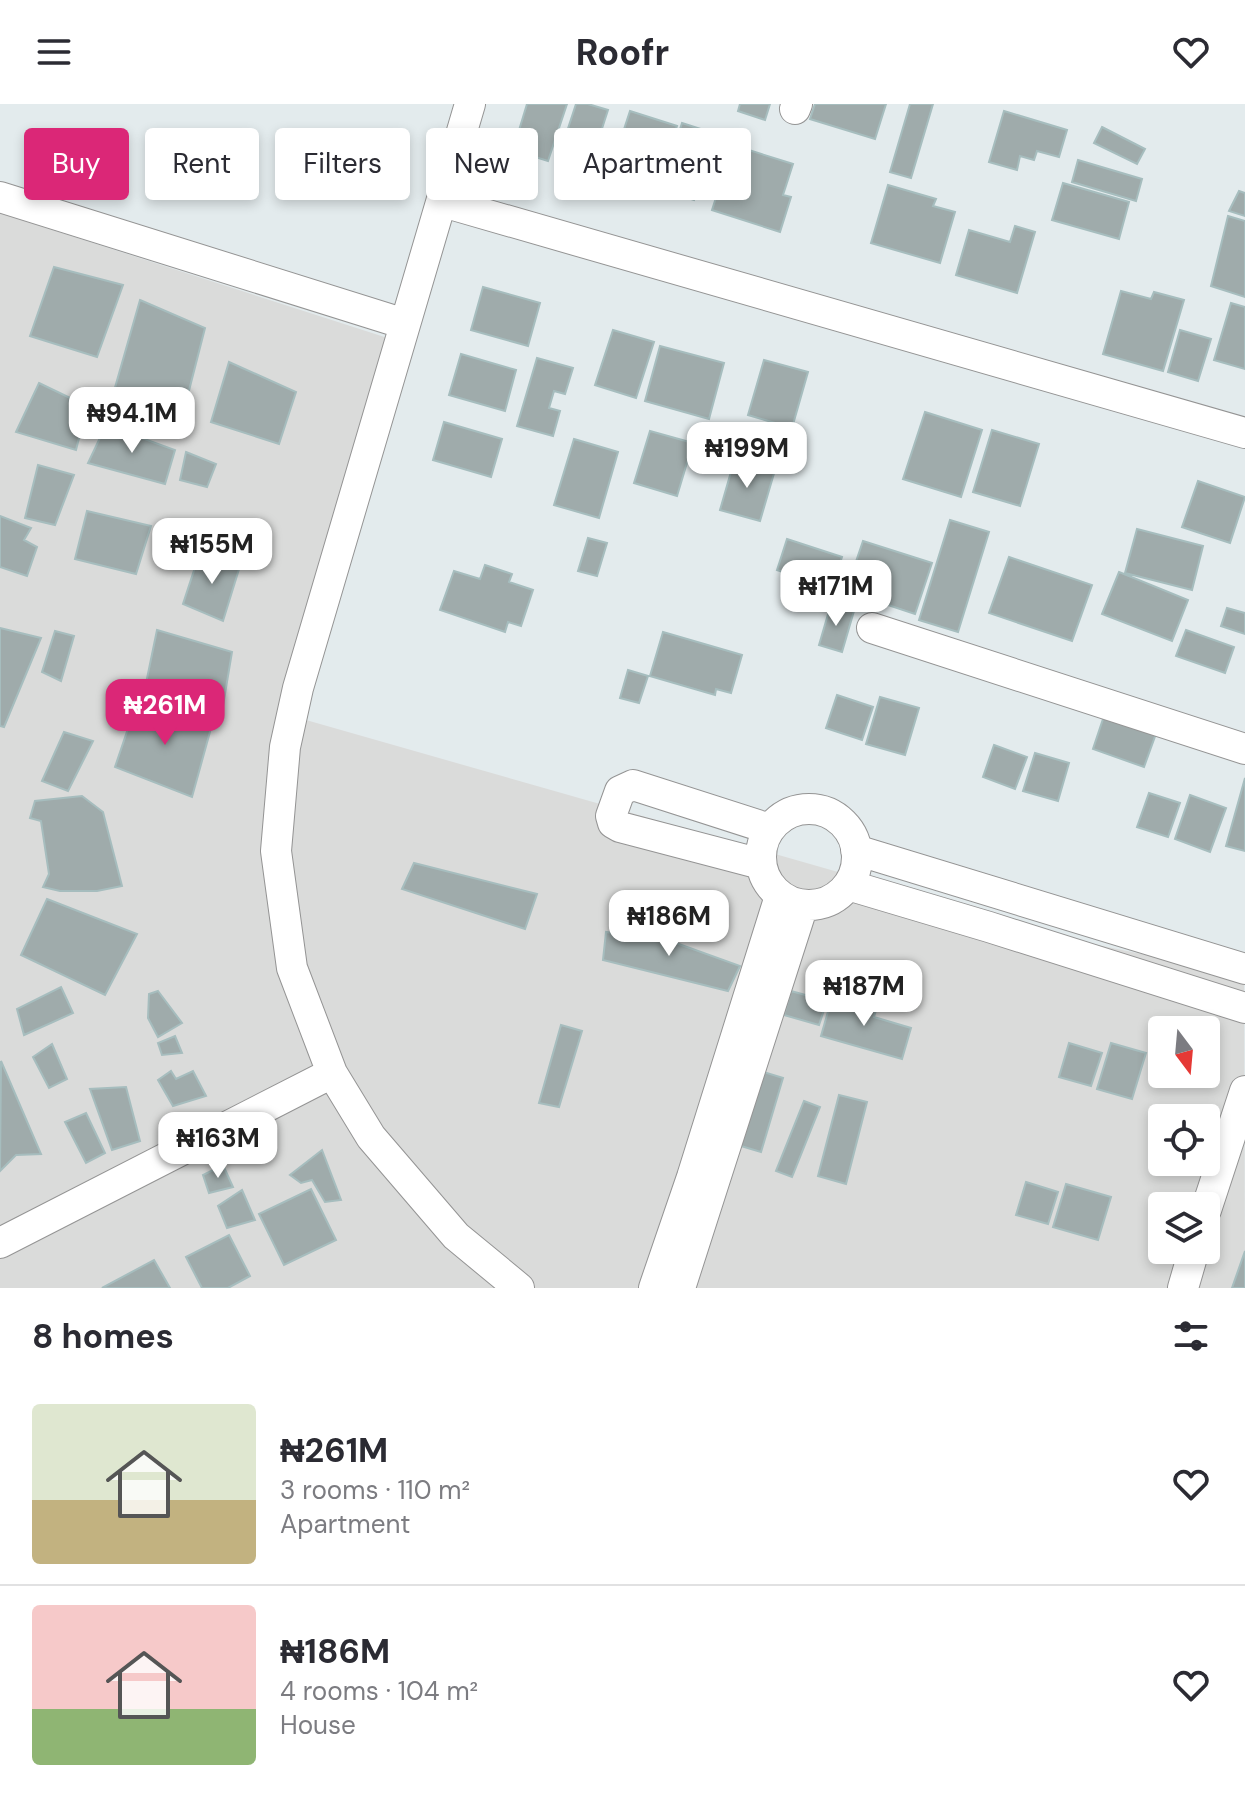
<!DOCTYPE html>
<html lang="en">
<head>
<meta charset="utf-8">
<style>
  body { margin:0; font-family:"DM Sans",sans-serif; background:#f2f2f3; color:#2b2b33; height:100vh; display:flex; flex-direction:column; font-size:30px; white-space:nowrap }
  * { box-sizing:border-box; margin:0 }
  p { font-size:26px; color:#7c7c81 }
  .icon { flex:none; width:44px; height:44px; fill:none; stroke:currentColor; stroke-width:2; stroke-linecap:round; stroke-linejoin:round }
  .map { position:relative; height:1184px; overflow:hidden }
  .panel { display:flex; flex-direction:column; background:#fff; flex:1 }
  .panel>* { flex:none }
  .guide { position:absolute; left:24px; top:24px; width:800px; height:72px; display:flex; gap:16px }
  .needle { width:52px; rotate:164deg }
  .controls { position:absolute; left:1148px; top:912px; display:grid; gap:16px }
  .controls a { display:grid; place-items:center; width:72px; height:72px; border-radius:8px; background:#fff; box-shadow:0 4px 12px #0003; font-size:40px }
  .price { position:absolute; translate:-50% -68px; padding:0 18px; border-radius:16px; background:#fff; color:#222; font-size:26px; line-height:52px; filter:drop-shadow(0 2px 4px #0008) }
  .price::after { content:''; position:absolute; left:50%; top:48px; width:24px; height:18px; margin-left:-12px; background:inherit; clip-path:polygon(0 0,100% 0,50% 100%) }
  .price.on { background:#db2777; color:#fff }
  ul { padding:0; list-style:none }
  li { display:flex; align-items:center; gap:24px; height:200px; padding:0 32px }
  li+li { border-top:2px solid #e1e1e2 }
  li span { display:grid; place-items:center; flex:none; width:224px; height:160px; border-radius:8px; color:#555 }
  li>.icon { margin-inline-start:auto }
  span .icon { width:96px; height:96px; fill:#fffc; stroke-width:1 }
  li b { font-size:34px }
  h2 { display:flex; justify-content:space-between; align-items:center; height:96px; padding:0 32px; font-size:34px }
  .tag { padding:0 28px; border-radius:8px; background:#fff; box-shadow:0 4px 12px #0003; font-size:28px; line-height:72px }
  .tag.on { background:#db2777; color:#fff }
  header { display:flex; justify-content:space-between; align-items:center; height:104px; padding:0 32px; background:#fff; font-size:36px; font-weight:700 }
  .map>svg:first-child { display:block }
  .residential { fill:#dadbda; fill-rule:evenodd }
  .building { fill:#9fabab; stroke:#a6bdbe; stroke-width:2 }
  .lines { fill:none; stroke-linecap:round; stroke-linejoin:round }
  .minor-casing { stroke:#949494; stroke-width:32 }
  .minor { stroke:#fff; stroke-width:30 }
</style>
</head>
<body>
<header><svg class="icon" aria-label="menu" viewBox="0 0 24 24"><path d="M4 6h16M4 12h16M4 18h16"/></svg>Roofr<svg class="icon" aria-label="heart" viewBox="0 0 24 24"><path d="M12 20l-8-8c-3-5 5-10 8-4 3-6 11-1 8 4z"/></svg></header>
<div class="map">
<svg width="1245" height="1184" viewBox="0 0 1245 1184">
  <rect width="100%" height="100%" fill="#e3ebed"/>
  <path class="residential" d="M0 109 400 238 306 616 1083 838 1244 871 1245 1184H0ZM1162 926H1206V970H1162ZM1162 1014H1206V1058H1162ZM1162 1102H1206V1146H1162Z"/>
  <path class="building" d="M527 0H567L548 57 513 46Z
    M576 0H588L608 6 589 65 558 55Z
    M740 0H770L765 16 738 7Z
    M815 0H886L875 35 810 15Z
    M910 0H933L911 74 890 68Z
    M630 7 677 22 668 49 647 42 643 54 664 60 655 89 608 74Z
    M1004 7 1067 26 1059 53 1037 47 1034 56 1020 52 1017 66 989 58Z
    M682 19 716 30 694 96 661 85Z
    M1102 23 1145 45 1137 60 1094 39Z
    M733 41 793 60 783 91 791 93 780 128 712 106Z
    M1078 56 1142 75 1136 97 1072 78Z
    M1063 79 1129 98 1119 135 1052 116Z
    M888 81 936 95 933 102 955 108 940 159 871 139Z
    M1239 87 1245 89V112L1229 107Z
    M1228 112 1245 117V193L1211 182Z
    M1015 122 1035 128 1017 189 956 171 969 126 1010 138Z
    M54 163 123 181 97 253 30 232Z
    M483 183 540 199 528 242 471 226Z
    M1121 187 1151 195 1154 188 1184 196 1163 267 1103 250Z
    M140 196 205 224 183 310 112 294Z
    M1231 199 1245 203V265L1214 256Z
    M613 226 654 238 636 294 595 281Z
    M1180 226 1211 235 1198 277 1168 268Z
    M660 242 724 259 709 315 645 297Z
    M461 250 516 266 505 307 449 291Z
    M537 254 573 264 565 290 554 287 549 304 560 307 553 332 517 322Z
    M764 256 808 268 792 324 748 311Z
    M229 258 296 288 279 340 211 318Z
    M39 279 87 302 76 346 16 328Z
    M925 308 982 326 961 393 903 375Z
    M444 318 502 335 491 373 433 356Z
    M106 321 175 346 165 380 88 359Z
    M992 326 1039 340 1020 402 973 388Z
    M650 327 693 339 677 392 634 379Z
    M574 335 618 348 599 414 554 401Z
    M186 348 216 360 207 383 180 376Z
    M735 354 775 366 760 417 720 406Z
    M38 361 74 371 55 421 25 414Z
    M1198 377 1245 393 1230 439 1182 423Z
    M87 407 151 422 136 470 75 455Z
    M0 412 31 424 24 436 37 443 27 472 0 463Z
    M950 416 989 428 958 528 919 516Z
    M1137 425 1203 442 1192 486 1125 469Z
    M588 434 607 439 597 472 578 467Z
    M787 435 842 453 832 484 777 466Z
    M863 437 932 459 915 510 846 487Z
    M200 448 240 462 223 517 183 500Z
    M1009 453 1092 481 1072 537 989 509Z
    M485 461 512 470 509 478 533 486 521 522 508 518 505 528 440 506 454 467 480 475Z
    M1119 468 1188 496 1172 537 1102 510Z
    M831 500 854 507 842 548 819 541Z
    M1227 504 1245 509V530L1221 522Z
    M0 524 41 534 4 623 0 622Z
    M157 526 232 548 221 614 144 589Z
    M1186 526 1234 543 1225 569 1176 552Z
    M55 527 74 532 61 577 42 568Z
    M663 528 742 551 731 589 716 585 715 591 650 572Z
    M628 566 648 572 639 599 620 594Z
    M837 591 873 603 862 636 826 624Z
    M880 593 919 604 905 651 866 640Z
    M138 595 213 617 192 693 115 663Z
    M1106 606 1158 624 1144 663 1093 645Z
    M64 628 93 637 68 687 42 677Z
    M994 641 1027 653 1015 685 983 673Z
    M1035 649 1069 659 1058 697 1023 687Z
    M1245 674V747L1226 742Z
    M1149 689 1180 699 1168 733 1137 723Z
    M1190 691 1226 704 1210 748 1175 735Z
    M82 692 103 708 122 782 97 787H60L43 783 49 770 41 717 30 714 35 697Z
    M414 759 537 790 525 825 402 785Z
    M47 795 137 830 105 891 21 851Z
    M653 823 676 827V839L740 862 728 887 603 856 606 828 645 834Z
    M61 883 73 909 24 931 17 905Z
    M158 887 182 919 158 933 148 914 149 890Z
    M791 887 827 897 819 921 784 911Z
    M833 890 877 903 874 913 911 924 902 955 821 932Z
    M561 921 582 927 559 1003 539 999Z
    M175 932 182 949 162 951 158 939Z
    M1069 939 1102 949 1091 982 1059 973Z
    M1111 939 1146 949 1132 995 1097 985Z
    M52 940 67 975 49 984 33 953Z
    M1 957 41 1050 16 1051 0 1067Z
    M754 965 783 974 761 1048 731 1039Z
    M171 967 176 975 193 967 206 992 173 1002 158 976Z
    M126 983 140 1037 112 1046 90 985Z
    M839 991 867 998 846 1080 818 1072Z
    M804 997 820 1003 792 1073 776 1067Z
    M86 1009 105 1049 86 1059 65 1018Z
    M322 1046 341 1096 325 1098 312 1076 301 1079 290 1071Z
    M223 1061 233 1083 209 1089 203 1071Z
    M1026 1078 1058 1088 1048 1120 1016 1111Z
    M1066 1080 1111 1093 1098 1136 1053 1123Z
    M311 1085 336 1136 284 1161 259 1110Z
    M242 1086 255 1116 227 1124 218 1102Z
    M229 1131 250 1172 228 1184H202L186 1153Z
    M1245 1147V1184H1232Z
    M154 1156 170 1184H102Z"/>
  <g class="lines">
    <defs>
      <path id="minor" d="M470 0 298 584 285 643 276 747 292 864 332 969 371 1033 456 1132 519 1184
        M795 5 797 0
        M0 93 405 220
        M443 98 1245 329
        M872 524 1245 645
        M761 753a48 48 0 1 1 96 0a48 48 0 1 1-96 0Z
        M856 746 1245 865
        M761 760 620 723 613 719 611 712 620 687 633 681 770 725
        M848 781 989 823 1245 904
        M1206 1106 1245 987
        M0 1139 332 969
        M654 1184 692 1073 780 792
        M680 1184 803 801
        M1183 1184 1194 1146"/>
    </defs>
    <use href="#minor" class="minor-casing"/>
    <use href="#minor" class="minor"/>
  </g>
</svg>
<div class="controls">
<a><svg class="needle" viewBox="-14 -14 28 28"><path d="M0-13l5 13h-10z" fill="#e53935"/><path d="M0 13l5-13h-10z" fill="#7c7c81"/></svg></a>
<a><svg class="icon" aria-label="locate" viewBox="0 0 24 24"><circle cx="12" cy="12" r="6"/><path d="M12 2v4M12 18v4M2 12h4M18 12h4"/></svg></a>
<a><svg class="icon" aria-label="layers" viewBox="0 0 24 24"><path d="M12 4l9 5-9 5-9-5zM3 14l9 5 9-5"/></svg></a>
</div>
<b class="price" style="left:132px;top:351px">₦94.1M</b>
<b class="price" style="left:747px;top:386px">₦199M</b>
<b class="price" style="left:212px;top:482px">₦155M</b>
<b class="price" style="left:836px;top:524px">₦171M</b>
<b class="price on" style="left:165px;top:643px">₦261M</b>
<b class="price" style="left:669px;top:854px">₦186M</b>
<b class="price" style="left:864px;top:924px">₦187M</b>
<b class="price" style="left:218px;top:1076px">₦163M</b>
<div class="guide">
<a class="tag on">Buy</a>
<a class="tag">Rent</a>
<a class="tag">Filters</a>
<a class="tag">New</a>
<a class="tag">Apartment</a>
</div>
</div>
<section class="panel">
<h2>8 homes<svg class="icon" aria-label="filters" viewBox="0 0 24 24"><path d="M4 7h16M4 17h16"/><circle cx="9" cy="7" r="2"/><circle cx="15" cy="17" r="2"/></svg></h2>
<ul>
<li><span style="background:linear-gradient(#dfe7d0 60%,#c2b280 0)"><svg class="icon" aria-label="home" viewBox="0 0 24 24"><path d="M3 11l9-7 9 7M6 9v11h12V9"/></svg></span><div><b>₦261M</b><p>3 rooms · 110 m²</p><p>Apartment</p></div><svg class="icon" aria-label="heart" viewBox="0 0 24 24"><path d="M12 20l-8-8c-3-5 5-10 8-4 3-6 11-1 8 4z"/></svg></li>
<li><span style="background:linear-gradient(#f6c9c9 65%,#8fb573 0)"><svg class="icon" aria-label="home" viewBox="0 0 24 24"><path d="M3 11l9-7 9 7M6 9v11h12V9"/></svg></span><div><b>₦186M</b><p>4 rooms · 104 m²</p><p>House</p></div><svg class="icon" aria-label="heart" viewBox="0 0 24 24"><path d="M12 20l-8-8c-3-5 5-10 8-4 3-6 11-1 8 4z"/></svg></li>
</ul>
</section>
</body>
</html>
